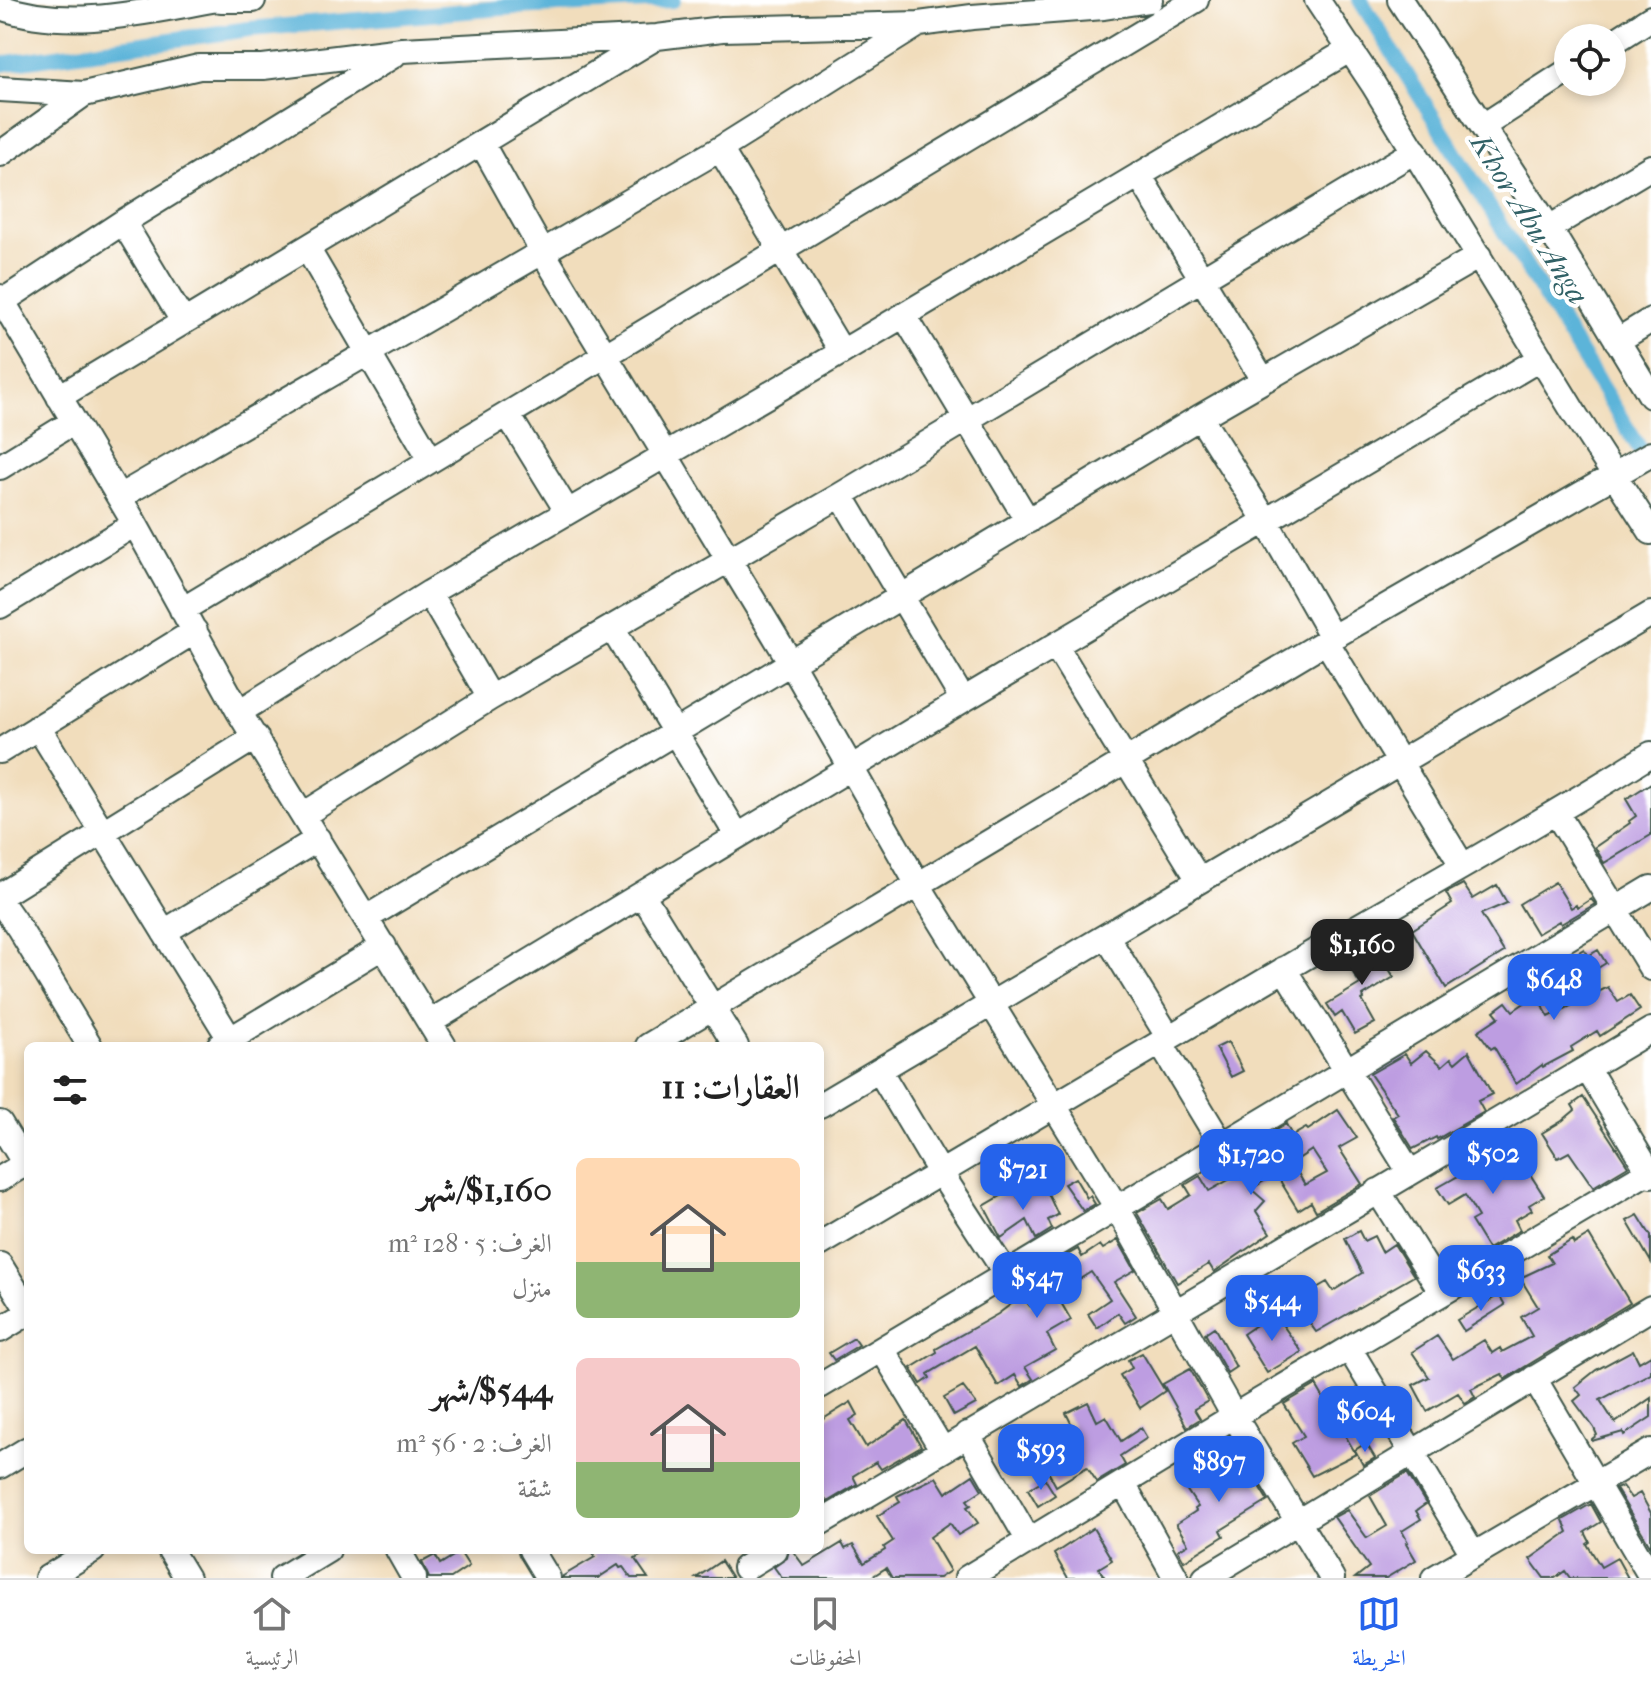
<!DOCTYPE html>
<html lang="ar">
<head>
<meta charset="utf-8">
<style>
  body { margin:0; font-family:"IM FELL French Canon",Amiri,serif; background:#f2f2f2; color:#222; direction:rtl; height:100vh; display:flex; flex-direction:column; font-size:30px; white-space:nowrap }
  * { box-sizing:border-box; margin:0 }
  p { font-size:26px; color:#767676 }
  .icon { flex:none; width:44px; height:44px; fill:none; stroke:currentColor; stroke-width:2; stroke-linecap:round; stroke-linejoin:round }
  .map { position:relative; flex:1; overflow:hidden; direction:ltr }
  .panel { position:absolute; left:24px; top:1042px; width:800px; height:512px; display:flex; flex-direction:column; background:#fff; border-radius:12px; box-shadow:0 4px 12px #0003; direction:rtl }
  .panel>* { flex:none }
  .buttons { position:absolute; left:1554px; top:24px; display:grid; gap:16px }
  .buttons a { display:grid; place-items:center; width:72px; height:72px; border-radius:50%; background:#fff; box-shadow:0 4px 12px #0003; font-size:40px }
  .price { position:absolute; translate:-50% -68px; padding:0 18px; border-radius:16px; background:#2563eb; color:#fff; font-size:26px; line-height:52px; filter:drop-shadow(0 2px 4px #0008) }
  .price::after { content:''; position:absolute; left:50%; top:48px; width:24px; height:18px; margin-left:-12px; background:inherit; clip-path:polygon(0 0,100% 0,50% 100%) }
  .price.current { background:#222; color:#fff }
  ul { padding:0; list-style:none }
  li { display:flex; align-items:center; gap:24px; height:200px; padding:0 24px }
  li span { display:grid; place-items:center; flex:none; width:224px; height:160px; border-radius:12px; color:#555 }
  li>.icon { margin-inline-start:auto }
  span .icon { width:96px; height:96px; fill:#fffc; stroke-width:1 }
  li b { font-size:34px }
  h2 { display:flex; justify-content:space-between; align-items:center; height:96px; padding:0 24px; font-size:34px }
  .tab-bar { display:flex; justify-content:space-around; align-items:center; height:112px; border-top:2px solid #e0e0e0; background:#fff; font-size:22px; color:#767676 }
  .tab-bar a { display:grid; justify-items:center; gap:4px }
  .tab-bar .current { color:#2563eb }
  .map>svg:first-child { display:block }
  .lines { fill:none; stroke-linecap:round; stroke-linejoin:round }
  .canal { stroke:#5cb4d9; stroke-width:16 }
  .building { fill:#bd9de1; fill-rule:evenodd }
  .minor-casing { stroke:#3e5548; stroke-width:28 }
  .minor { stroke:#fff; stroke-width:24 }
  .labels { text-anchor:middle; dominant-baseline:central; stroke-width:8; stroke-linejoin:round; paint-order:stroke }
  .water-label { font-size:30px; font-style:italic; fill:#316166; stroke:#fff }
</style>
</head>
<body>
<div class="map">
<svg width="1651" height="1578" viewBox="0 0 1651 1578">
  <rect width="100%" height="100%" fill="#fff"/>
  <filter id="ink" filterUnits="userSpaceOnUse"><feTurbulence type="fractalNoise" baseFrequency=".0125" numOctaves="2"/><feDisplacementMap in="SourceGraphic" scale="16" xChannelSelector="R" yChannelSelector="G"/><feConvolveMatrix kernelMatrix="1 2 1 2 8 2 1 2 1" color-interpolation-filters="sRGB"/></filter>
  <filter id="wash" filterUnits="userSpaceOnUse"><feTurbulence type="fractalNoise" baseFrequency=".006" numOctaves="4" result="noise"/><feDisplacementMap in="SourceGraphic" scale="32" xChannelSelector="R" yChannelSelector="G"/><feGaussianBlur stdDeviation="1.8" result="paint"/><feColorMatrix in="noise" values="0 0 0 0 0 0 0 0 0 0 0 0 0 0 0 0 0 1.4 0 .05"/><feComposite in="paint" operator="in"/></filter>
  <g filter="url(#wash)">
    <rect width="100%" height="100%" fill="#f1ddbc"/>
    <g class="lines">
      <path class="canal" d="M1360 0 1650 465
        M0 64 249 29 514 7 673 0"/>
    </g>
    <g id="blocks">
      <path class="building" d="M1651 783V835L1604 863 1595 847 1630 823 1629 821 1636 816 1626 799Z
        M1555 882 1571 908 1576 905 1577 908 1591 899 1595 904 1561 924 1559 921 1537 934 1519 904Z
        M1463 884 1473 899 1497 885 1507 903 1481 914 1504 952 1446 988 1412 930 1452 904 1446 893Z
        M1372 942 1394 977 1363 996 1364 999 1362 1000 1375 1023 1355 1034 1342 1012 1335 1017 1327 1004 1360 984 1344 959Z
        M1584 949 1588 956 1598 950 1606 963 1541 1003 1549 1017 1608 987 1618 1002 1630 995 1640 1010 1600 1036 1597 1031 1571 1047 1573 1051 1543 1067 1542 1065 1516 1084 1494 1047 1491 1049 1478 1031 1499 1017 1494 1011 1506 1002 1513 1011 1533 997 1530 993 1551 981 1552 983 1573 968 1567 959Z
        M1228 1042 1243 1071 1231 1077 1216 1048Z
        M1426 1051 1442 1066 1451 1058 1455 1063 1469 1051 1492 1094 1478 1101 1484 1112 1437 1139 1436 1137 1413 1149 1393 1117 1398 1114 1370 1074 1405 1054 1411 1063Z
        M1583 1097 1628 1166 1593 1187 1569 1152 1558 1158 1542 1133 1562 1121 1575 1110 1572 1105Z
        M1338 1110 1357 1138 1339 1148 1362 1184 1316 1211 1311 1202 1298 1210 1276 1174 1251 1189 1265 1201 1256 1211 1270 1233 1214 1272 1209 1264 1177 1283 1137 1213 1162 1199 1168 1209 1191 1195 1185 1185 1200 1176 1209 1191 1257 1164 1246 1148 1286 1124 1292 1136 1306 1128 1308 1130ZM1312 1150 1327 1173 1305 1185 1292 1163Z
        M1491 1148 1512 1178 1526 1168 1544 1196 1529 1205 1532 1210 1515 1220 1520 1230 1488 1249 1471 1221 1478 1217 1465 1195 1448 1205 1437 1188 1458 1176 1456 1171Z
        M1075 1178 1087 1198 1090 1196 1095 1204 1083 1211 1064 1184Z
        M1044 1185 1058 1215 1048 1220 1052 1229 1036 1239 1027 1220 1001 1238 984 1206 1013 1189 1018 1197Z
        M1638 1215 1651 1236V1262L1627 1221Z
        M1359 1231 1364 1241 1374 1236 1382 1252 1394 1244 1414 1276 1316 1332 1294 1301 1327 1282 1333 1291 1362 1273 1345 1239Z
        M1589 1235 1630 1303 1505 1379 1502 1374 1471 1389 1475 1397 1465 1403 1458 1393 1427 1411 1413 1385 1429 1377 1412 1352 1437 1336 1453 1359 1484 1340 1492 1353 1500 1348 1502 1352 1532 1336 1521 1317 1538 1307 1520 1278 1552 1263 1547 1255 1572 1240 1574 1244Z
        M1118 1240 1135 1270 1114 1282 1136 1316 1125 1323 1118 1313 1097 1328 1088 1314 1110 1299 1091 1272 1056 1294 1071 1320 1047 1334 1055 1350 1025 1367 1033 1379 1022 1386 1015 1375 998 1386 975 1346 928 1374 930 1378 921 1384 911 1368 937 1352 936 1349 998 1314 1022 1296 1030 1306 1059 1278 1072 1269 1064 1257 1078 1249 1082 1257 1100 1245 1103 1249Z
        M1499 1295 1505 1305 1464 1331 1457 1320Z
        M1274 1313 1302 1352 1267 1373 1243 1334Z
        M1214 1327 1236 1367 1227 1373 1205 1333Z
        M854 1338 859 1345 834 1360 829 1353Z
        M1633 1350 1639 1362 1651 1355V1373L1600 1400 1615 1423 1651 1398V1417L1624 1435 1623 1432 1592 1441V1439L1597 1435 1594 1428 1574 1401 1581 1395 1575 1387 1596 1370Z
        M1142 1353 1165 1391 1140 1408 1120 1375 1132 1368 1128 1360Z
        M1190 1369 1208 1401 1194 1409 1200 1419 1187 1427 1163 1384Z
        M1316 1385 1356 1454 1312 1476 1292 1443 1304 1436 1284 1404Z
        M963 1387 976 1404 954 1416 944 1398Z
        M851 1402 858 1415 850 1420 866 1447 906 1420 921 1446 881 1469 876 1462 853 1476 857 1484 827 1502 820 1491V1421Z
        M1088 1402 1097 1421 1106 1416 1121 1441 1141 1428 1147 1438 1120 1456 1125 1465 1097 1482 1087 1467 1056 1486 1046 1468 1055 1463 1045 1446 1072 1425 1066 1413Z
        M1366 1443 1375 1458 1363 1465 1355 1450Z
        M1238 1452 1268 1501 1221 1530 1224 1536 1184 1561 1178 1550 1188 1544 1176 1524 1196 1511 1195 1509 1198 1507 1182 1483 1193 1477 1198 1485 1216 1475 1212 1468Z
        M1407 1473 1426 1504 1416 1511 1421 1519 1402 1531 1408 1542 1406 1543 1416 1560 1386 1578H1355L1369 1567 1334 1517 1347 1510 1367 1538 1387 1526 1370 1496Z
        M973 1475 982 1490 967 1500 971 1505 967 1507 978 1523 958 1535 950 1523 930 1537 950 1571 939 1578H892L886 1568 870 1578H782L774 1567 787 1558 789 1550H792L804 1566 842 1543 845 1549 853 1545 864 1563 885 1550 884 1547 893 1541 877 1516 900 1502 897 1496 936 1477 946 1493Z
        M1045 1479 1055 1495 1038 1506 1028 1489Z
        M1622 1486 1631 1498 1640 1493 1651 1513V1547L1616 1489Z
        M1591 1504 1601 1522 1585 1532 1590 1542 1587 1544 1601 1567 1617 1558 1628 1578H1570L1565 1571 1555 1578H1544L1530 1559 1568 1532 1563 1520Z
        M1093 1528 1112 1560 1099 1568 1105 1578H1068L1054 1554Z
        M591 1550H651L635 1559 648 1578H631L623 1567 620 1568 618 1565 598 1578H563V1576L595 1557Z
        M460 1552 469 1566 451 1578H429L422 1562 435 1555 440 1564Z
        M721 1561 732 1578H696Z"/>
    </g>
  </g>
  <g filter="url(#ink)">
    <use href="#blocks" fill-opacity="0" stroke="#3e5548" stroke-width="2"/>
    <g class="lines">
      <defs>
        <path id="minor" d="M221 0H253
          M1317 0 1373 84 1576 416 1651 532
          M1400 0 1549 228 1651 396
          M0 7C68 31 144 12 212 0
          M1612 43 1651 18
          M0 89 84 94 199 67H263L402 50 657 37 722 29 919 24 972 17 1104 7 1150 0
          M1483 126 1568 71
          M482 144 542 251 790 661 917 883 1117 1208 1234 1416 1332 1578
          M720 149 842 352
          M0 154 84 94
          M1139 175 1263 380
          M123 222 183 321
          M1549 228 1651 167
          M307 248 431 460
          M0 297 135 524 239 712 444 1046
          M0 303 123 222 394 55
          M904 315 1028 521
          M1617 341 1651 320
          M59 397 655 38
          M508 415 567 511
          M1200 417 1266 521 1332 637
          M0 467 73 422
          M841 495 963 700
          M119 497 720 149 919 24
          M429 593 490 698
          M0 606 135 524
          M182 610 1196 0
          M612 628 737 835
          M1326 641 1462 865
          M1056 646 1199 880
          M239 712 429 593 842 352 1351 49
          M38 727 230 1039
          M0 751 195 631
          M1557 814 1651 968
          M303 815 490 698 841 495 1415 151
          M642 894 736 1046
          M0 896 256 737
          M0 901 19 928 90 1046
          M366 918 1200 417 1479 256
          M164 932 318 839
          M1107 937 1169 1038
          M1284 969 1409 1171
          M430 1022 963 700 1541 358
          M1161 1044 1222 1145
          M219 1046 384 946
          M648 1046 1326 641 1651 454
          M1587 1068 1651 1175
          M879 1070 940 1172 1007 1275
          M820 1105 1651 614
          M0 1123 25 1164
          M0 1179 28 1162
          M1378 1191 1442 1293
          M820 1244C975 1153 1130 1060 1285 969 1407 897 1531 830 1651 754
          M0 1265 28 1310
          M0 1330 28 1313
          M1349 1348 1473 1554
          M882 1349 942 1449
          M1534 1378 1651 1577
          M820 1386 1651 888
          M967 1434 1029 1541
          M0 1466 28 1449
          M1124 1485 1176 1578
          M820 1523 1651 1030
          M170 1550 187 1578
          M398 1550 414 1578
          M531 1550 548 1578
          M745 1568 774 1550
          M47 1578 93 1550
          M282 1578 328 1550
          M967 1578 1234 1416 1651 1170
          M1205 1578 1651 1308
          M1434 1578 1651 1451"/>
      </defs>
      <use href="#minor" class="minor-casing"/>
      <use href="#minor" class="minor"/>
    </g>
  </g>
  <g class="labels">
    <g class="water-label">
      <text transform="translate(1529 219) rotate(58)">Khor Abu Anga</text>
    </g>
  </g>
</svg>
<div class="buttons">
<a><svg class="icon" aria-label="locate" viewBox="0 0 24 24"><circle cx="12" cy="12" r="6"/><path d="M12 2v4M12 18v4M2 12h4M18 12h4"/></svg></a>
</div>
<b class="price current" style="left:1362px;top:987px">$1,160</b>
<b class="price" style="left:1554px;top:1022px">$648</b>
<b class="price" style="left:1493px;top:1196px">$502</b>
<b class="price" style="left:1251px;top:1197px">$1,720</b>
<b class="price" style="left:1023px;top:1212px">$721</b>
<b class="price" style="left:1481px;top:1313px">$633</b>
<b class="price" style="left:1037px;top:1320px">$547</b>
<b class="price" style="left:1272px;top:1343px">$544</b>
<b class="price" style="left:1365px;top:1454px">$604</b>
<b class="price" style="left:1041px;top:1492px">$593</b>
<b class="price" style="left:1219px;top:1504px">$897</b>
<section class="panel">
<h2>العقارات: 11<svg class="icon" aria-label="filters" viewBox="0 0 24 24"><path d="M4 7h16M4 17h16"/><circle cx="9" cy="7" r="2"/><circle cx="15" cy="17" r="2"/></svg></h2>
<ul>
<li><span style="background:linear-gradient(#ffd9b3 65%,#8fb573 0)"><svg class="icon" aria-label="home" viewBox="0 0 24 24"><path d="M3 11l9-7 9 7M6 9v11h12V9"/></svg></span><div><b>$1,160/شهر</b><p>الغرف: 5 · 128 m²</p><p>منزل</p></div></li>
<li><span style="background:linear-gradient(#f6c9c9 65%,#8fb573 0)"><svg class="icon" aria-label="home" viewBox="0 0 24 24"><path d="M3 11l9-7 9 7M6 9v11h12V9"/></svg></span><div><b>$544/شهر</b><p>الغرف: 2 · 56 m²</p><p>شقة</p></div></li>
</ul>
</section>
</div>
<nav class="tab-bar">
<a class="current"><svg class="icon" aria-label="map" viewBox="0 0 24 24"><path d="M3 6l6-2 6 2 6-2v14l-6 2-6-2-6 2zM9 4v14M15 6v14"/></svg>الخريطة</a>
<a><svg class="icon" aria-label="saved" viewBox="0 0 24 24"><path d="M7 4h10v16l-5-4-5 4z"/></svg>المحفوظات</a>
<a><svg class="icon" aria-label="home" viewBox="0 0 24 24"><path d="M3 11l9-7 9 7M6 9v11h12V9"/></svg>الرئيسية</a>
</nav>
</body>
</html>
